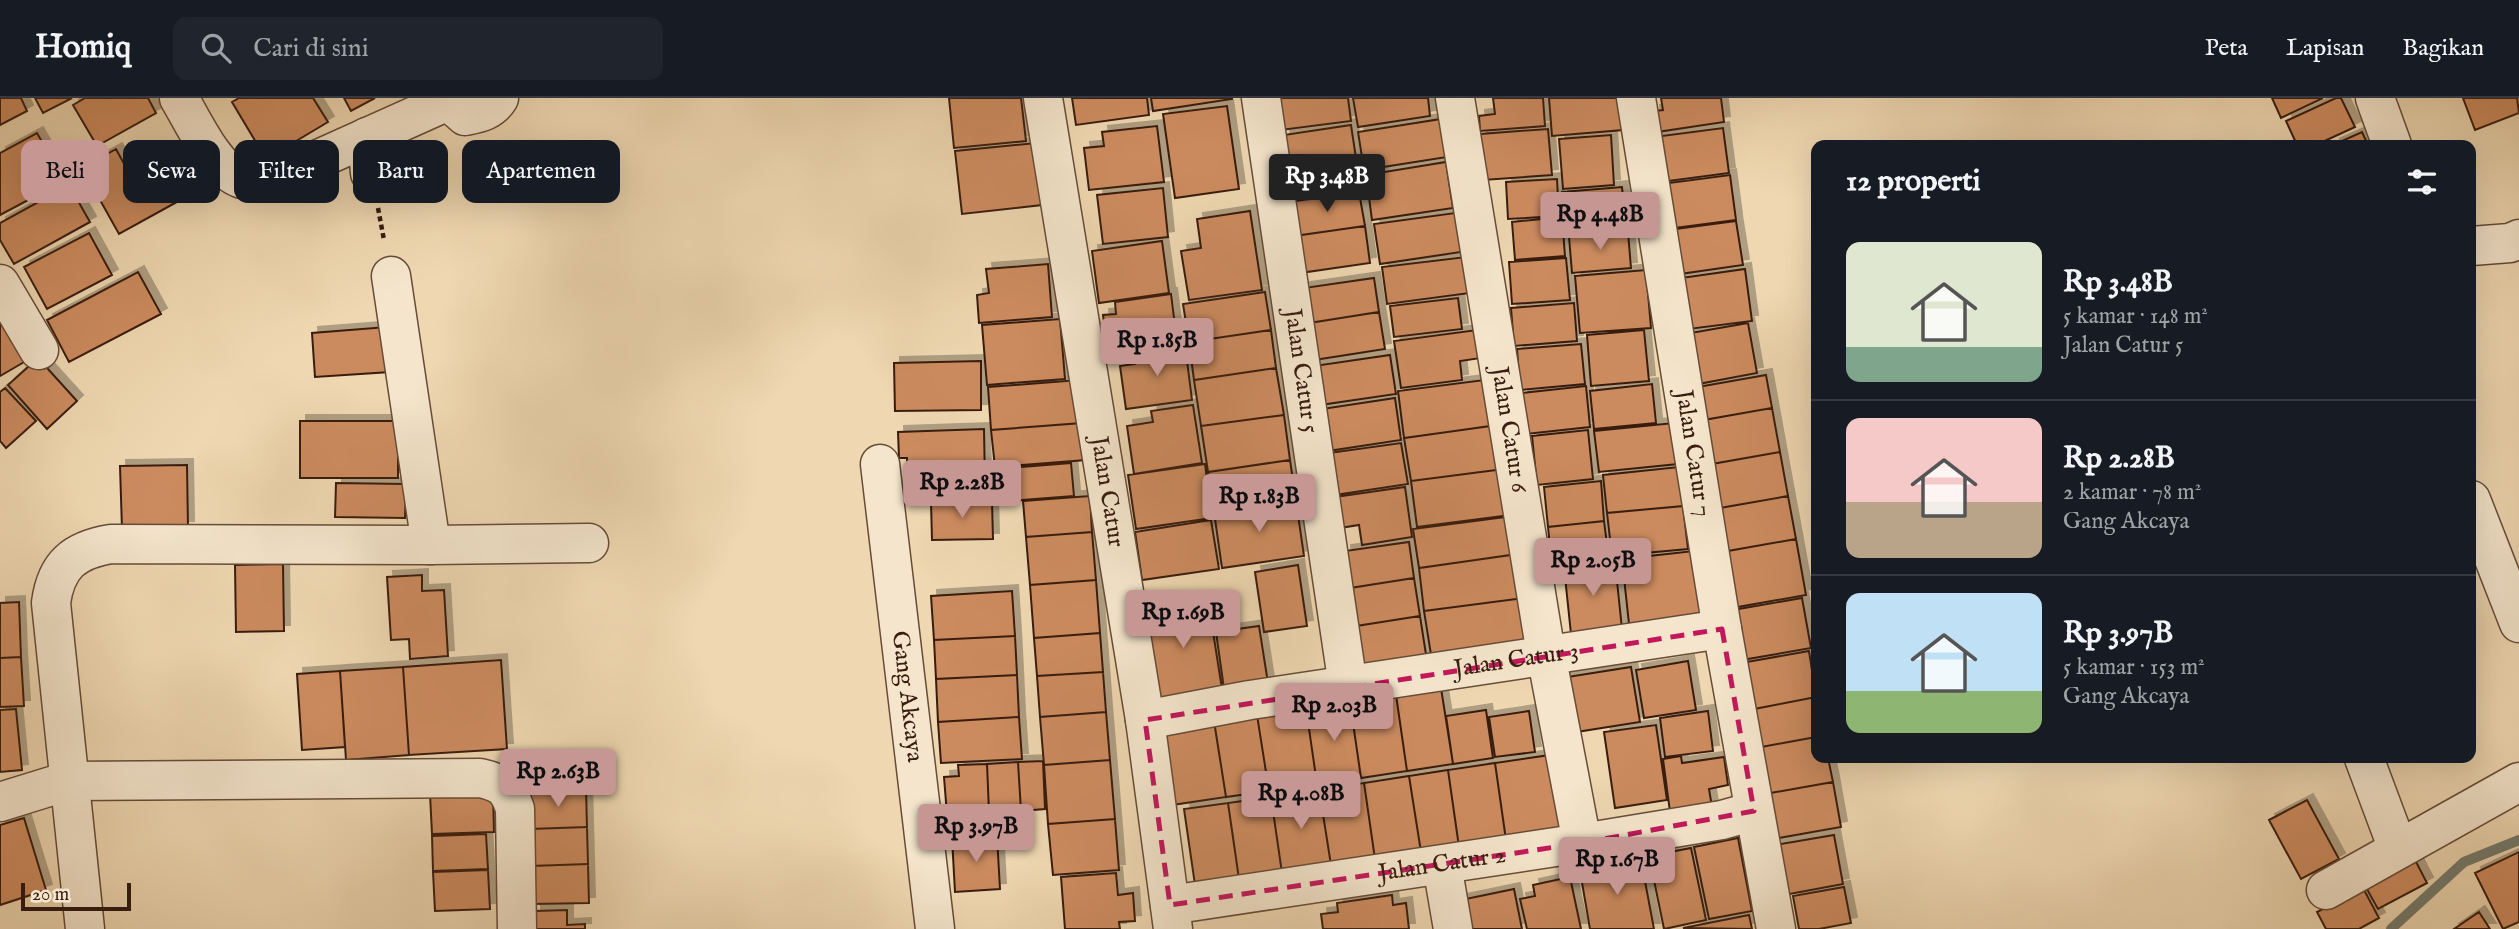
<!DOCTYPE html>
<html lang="id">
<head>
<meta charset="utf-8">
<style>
  body { margin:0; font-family:"IM FELL English",serif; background:#20242c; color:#f1f3f6; height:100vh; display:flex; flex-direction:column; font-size:26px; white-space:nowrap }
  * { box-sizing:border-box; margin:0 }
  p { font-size:23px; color:#9ea1a6 }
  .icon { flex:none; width:38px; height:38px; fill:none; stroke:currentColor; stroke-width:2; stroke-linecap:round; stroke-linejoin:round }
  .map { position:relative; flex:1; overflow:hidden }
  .sheet { position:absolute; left:1811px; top:42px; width:665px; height:623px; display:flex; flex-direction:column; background:#171b24; border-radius:14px; box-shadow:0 7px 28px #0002 }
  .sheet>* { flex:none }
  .banner { position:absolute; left:21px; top:42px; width:665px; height:63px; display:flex; gap:14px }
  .scale { position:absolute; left:21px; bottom:18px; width:110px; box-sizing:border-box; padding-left:7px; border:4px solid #391d11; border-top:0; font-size:19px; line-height:24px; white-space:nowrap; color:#391d11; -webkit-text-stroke:5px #f4e5cc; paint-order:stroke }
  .price { position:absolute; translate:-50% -60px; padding:0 16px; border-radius:7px; background:#c59692; color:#111; font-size:23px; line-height:46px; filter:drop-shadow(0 2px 4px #0008) }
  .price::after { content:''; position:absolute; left:50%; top:42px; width:21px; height:16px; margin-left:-10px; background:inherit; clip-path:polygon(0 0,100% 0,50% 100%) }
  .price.active { background:#222; color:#fff }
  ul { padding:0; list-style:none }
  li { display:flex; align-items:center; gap:21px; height:175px; padding:0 35px }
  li+li { border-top:2px solid #363941 }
  li span { display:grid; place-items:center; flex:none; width:196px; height:140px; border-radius:14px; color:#555 }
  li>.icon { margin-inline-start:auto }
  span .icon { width:84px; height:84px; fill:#fffc; stroke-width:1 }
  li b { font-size:30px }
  h2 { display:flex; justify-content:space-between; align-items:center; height:84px; padding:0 35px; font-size:30px }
  .chip { padding:0 24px; border-radius:14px; background:#171b24; box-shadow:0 7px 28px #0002; font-size:24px; line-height:63px }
  .chip.active { background:#c59692; color:#111 }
  header { display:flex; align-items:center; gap:42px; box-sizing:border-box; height:98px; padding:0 35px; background:#171b24; border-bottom:2px solid #363941 }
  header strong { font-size:33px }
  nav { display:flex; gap:38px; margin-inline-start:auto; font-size:24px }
  .search { width:490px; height:63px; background:#20242c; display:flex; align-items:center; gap:18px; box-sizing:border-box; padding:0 24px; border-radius:14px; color:#9ea1a6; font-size:26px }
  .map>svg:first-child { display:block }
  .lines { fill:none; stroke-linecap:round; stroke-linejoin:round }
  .stream { stroke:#737b6e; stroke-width:10 }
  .building { fill:#cc8b5e; stroke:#391d11; stroke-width:2; filter:url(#shadow) }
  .street-casing { stroke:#664c39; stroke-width:41 }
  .path { stroke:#391d11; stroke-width:4.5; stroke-dasharray:5 3.5; stroke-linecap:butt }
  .street { stroke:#f4e5cc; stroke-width:38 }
  .marked { fill:none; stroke:#c2185b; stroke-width:5; stroke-dasharray:14 9; stroke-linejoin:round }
  .labels { text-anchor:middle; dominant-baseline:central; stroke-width:5; stroke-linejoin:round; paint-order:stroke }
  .street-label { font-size:24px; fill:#391d11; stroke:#f4e5cc }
</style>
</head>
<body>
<header>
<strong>Homiq</strong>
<div class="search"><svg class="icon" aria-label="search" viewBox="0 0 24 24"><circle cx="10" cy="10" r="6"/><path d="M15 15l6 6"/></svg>Cari di sini</div>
<nav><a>Peta</a><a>Lapisan</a><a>Bagikan</a></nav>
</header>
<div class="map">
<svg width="2519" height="831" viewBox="0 0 2519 831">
  <defs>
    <filter id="shadow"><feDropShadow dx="6" dy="-6" stdDeviation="0" flood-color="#0004"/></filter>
  </defs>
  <rect width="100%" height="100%" fill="#eed7b1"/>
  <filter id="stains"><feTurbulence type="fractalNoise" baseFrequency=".00286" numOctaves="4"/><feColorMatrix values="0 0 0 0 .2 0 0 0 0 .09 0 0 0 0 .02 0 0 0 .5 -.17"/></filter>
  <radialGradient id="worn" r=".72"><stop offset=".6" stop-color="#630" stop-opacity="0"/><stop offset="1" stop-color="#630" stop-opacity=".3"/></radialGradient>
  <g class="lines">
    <path class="stream" d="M2391 831 2464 764 2519 742"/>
  </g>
  <path class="building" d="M0 0H21L27 13 0 27Z
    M35 0H72L43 15Z
    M85 0H148L156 15 97 48 73 7Z
    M239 0H313L328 24 266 61 232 4Z
    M344 0H375L351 13Z
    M949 0H1021L1026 43 954 50Z
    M1072 0H1147L1149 17 1076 27Z
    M1151 0H1232V1L1153 13Z
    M1276 0H1348L1351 23 1281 32Z
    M1353 0H1428L1430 18 1358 29Z
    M1493 0H1543L1545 28 1480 33 1479 18 1495 16Z
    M1549 0H1620L1623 32 1552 38Z
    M1661 0H1721L1724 24 1657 34 1654 13 1663 12Z
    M2272 0H2323L2281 20Z
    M2336 0H2341L2355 29 2316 47H2297L2286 23Z
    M2463 0H2517L2519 15 2475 32Z
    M1227 8 1239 91 1175 100 1163 16Z
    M1441 21 1447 59 1364 72 1358 34Z
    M1351 27 1359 80 1291 89 1284 37Z
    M1157 28 1164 84 1089 92 1084 50 1104 48 1102 34Z
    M1723 30 1729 75 1661 84 1654 39Z
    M1548 31 1552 77 1483 82 1480 36Z
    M2362 34 2368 47H2333Z
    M37 35 64 83 0 117V55Z
    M1611 37 1614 87 1563 91 1559 41Z
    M1036 45 1042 107 962 116 955 53Z
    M180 47 204 89 119 136 82 70 116 51 129 75Z
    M1446 64 1453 110 1372 122 1366 77Z
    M1730 77 1736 122 1667 131 1661 86Z
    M1557 81 1559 118 1508 121 1506 84Z
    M69 87 90 124 14 166 0 142V125Z
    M1622 89 1626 132 1566 137 1562 94Z
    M1163 90 1168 139 1103 146 1097 97Z
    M1359 94 1365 128 1294 138 1289 104Z
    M1250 113 1262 192 1189 202 1181 153 1201 150 1197 121Z
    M1455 115 1461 154 1380 166 1374 126Z
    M1562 119 1565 158 1515 162 1512 124Z
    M1736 123 1743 167 1673 177 1668 132Z
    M1365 128 1370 165 1300 175 1294 138Z
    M1628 134 1631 170 1572 175 1569 139Z
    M89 135 112 177 47 211 24 169Z
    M1162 143 1169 195 1099 205 1092 153Z
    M1466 159 1470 195 1387 206 1382 169Z
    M1566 160 1570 202 1512 206 1509 164Z
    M1048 166 1052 219 979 225 977 197 989 195 986 171Z
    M1745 171 1752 223 1681 232 1674 181Z
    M1646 172 1651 230 1580 235 1575 178Z
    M138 174 161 216 69 264 47 222Z
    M1374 180 1379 214 1309 225 1304 190Z
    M1265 194 1271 232 1189 244 1183 206Z
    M1171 196 1177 244 1108 254 1103 217 1116 216 1115 204Z
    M1458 200 1462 231 1394 239 1390 208Z
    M1574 205 1577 243 1514 248 1511 210Z
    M1379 214 1385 251 1314 262 1309 225Z
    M0 220 31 260 0 278Z
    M1060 221 1065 281 987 287 982 227Z
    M1748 225 1757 275 1693 287 1685 236Z
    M387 229 390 274 315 279 312 235Z
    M1271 232 1276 270 1194 282 1189 244Z
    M1477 232 1481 260 1460 263 1462 282 1401 290 1394 243Z
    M1644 232 1649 283 1591 288 1587 237Z
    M1581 246 1585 286 1520 292 1517 251Z
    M1185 247 1192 302 1126 311 1120 268 1135 266 1134 254Z
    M1390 257 1396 296 1320 307 1314 268Z
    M38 260 77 303 47 331 8 287Z
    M981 263V312L895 313 894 265Z
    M1276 270 1284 317 1201 328 1194 282Z
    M1766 277 1772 310 1698 323 1692 290Z
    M1492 281 1498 327 1404 340 1398 293Z
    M1079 282 1082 325 991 332 988 289Z
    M1652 286 1656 325 1594 331 1590 293Z
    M1586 288 1590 329 1526 336 1522 295Z
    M5 290 36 323 6 350 0 343V294Z
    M1395 300 1401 342 1328 353 1322 311Z
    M1193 307 1202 365 1134 376 1127 328 1153 324 1151 313Z
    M1772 310 1780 354 1706 367 1698 323Z
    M1284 317 1290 362 1208 374 1201 328Z
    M300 323H398V380H300Z
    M1082 325 1086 362 995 369 991 332Z
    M1674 325 1678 366 1599 374 1594 333Z
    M1498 327 1504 371 1411 383 1404 340Z
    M984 331 985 385 908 387 907 360H899L898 334Z
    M1588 332 1593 381 1537 387 1532 338Z
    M1401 345 1408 386 1335 397 1329 355Z
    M1780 354 1788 398 1714 411 1706 367Z
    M1290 362 1296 403 1214 414 1208 374Z
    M1071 365 1074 398 997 404 995 371Z
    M1205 366 1212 420 1136 431 1128 377Z
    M187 367 188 429 122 431 120 368Z
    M1679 369 1683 408 1607 415 1603 377Z
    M1504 371 1511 417 1417 429 1411 383Z
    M1601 383 1604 423 1548 429 1544 389Z
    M336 385 406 386 405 420 335 419Z
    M1405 389 1412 439 1362 447 1359 427 1340 430 1335 399Z
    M1090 398 1092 434 1026 439 1023 403Z
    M1788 398 1796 441 1722 454 1714 411Z
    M992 403 993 441 932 442 931 404Z
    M1296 403 1304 458 1222 470 1214 414Z
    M1683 408 1688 451 1612 458 1607 415Z
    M1513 418 1518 456 1419 470 1413 431Z
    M1211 422 1219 471 1142 482 1135 434Z
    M1604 423 1609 462 1552 468 1548 429Z
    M1092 434 1096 482 1030 487 1026 439Z
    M1796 441 1806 497 1732 510 1722 454Z
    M1409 444 1414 480 1350 490 1345 453Z
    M1694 453 1701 519 1629 526 1622 461Z
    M1518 456 1524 500 1424 513 1419 470Z
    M1615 464 1622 531 1571 536 1564 469Z
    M283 466 284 533 236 534 235 467Z
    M1298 467 1307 528 1264 534 1255 474Z
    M422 477V493L444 492 448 558 410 561 409 541 391 542 387 479Z
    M1414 480 1420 518 1356 528 1350 490Z
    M1096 482 1100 535 1034 540 1030 487Z
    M1012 493 1015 538 934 542 931 498Z
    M1524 500 1531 550 1432 563 1424 513Z
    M1802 500 1811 550 1742 562 1733 512Z
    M1208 502 1222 591 1158 601 1145 512Z
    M19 504 21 559 0 560V505Z
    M1420 518 1427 563 1363 572 1356 528Z
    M1259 528 1268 585 1224 591 1216 534Z
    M1100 535 1103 574 1037 578 1034 540Z
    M1015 538 1017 577 936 581 934 542Z
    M1809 553 1816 599 1749 612 1741 565Z
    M21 559 24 608 0 609V560Z
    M501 562 507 651 409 657 403 569Z
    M1688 563 1696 612 1644 620 1636 572Z
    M403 569 409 657 346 662 340 573Z
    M1631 569 1640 624 1570 635 1561 580Z
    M340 573 345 649 302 652 297 576Z
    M1103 574 1106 614 1040 619 1037 578Z
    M1017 577 1019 619 938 624 936 581Z
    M1441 590 1453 666 1407 673 1396 597Z
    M1396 597 1407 673 1361 680 1350 604Z
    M1816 599V639L1756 650 1749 612Z
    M1350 604 1361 680 1317 686 1306 610Z
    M1306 610 1317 686 1269 693 1257 617Z
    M16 611 22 672 0 674V612Z
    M1486 612 1493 660 1453 666 1446 618Z
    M1529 613 1535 654 1495 659 1489 619Z
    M1708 613 1713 653 1665 659 1660 620Z
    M1106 614 1110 662 1044 667 1040 619Z
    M1257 617 1269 693 1226 699 1214 623Z
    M1019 619 1022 661 941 665 938 624Z
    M1214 623 1226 699 1172 707 1160 631Z
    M1656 627 1667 702 1615 710 1604 634Z
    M1816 639V660H1828L1833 684 1765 696 1756 650Z
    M1550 657 1561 733 1506 742 1495 665Z
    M1681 658 1682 665 1724 659 1728 687 1709 691 1712 709 1670 714 1663 661Z
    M1110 662 1115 721 1048 726 1044 667Z
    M1043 663 1045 711 1021 713 1018 664Z
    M1018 664 1021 713 989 714 987 666Z
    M1495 665 1506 742 1459 749 1448 672Z
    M987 666 989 714 947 717 944 679 959 678 958 667Z
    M1448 672 1459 749 1421 754 1409 678Z
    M1409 678 1421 754 1375 761 1364 685Z
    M1833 684 1841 729 1773 741 1765 696Z
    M1364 685 1375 761 1331 767 1319 691Z
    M586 690 587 729 530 731 529 692Z
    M1319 691 1331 767 1282 775 1271 699Z
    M493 694 494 734 432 736 430 696Z
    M1271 699 1282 775 1239 781 1228 705Z
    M2307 702 2339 761 2301 781 2269 722Z
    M1228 705 1239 781 1195 787 1184 711Z
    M24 720 46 792 0 807V727Z
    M1115 721 1119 772 1053 777 1048 726Z
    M587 729 588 766 531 768 530 731Z
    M486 736 488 771 433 773 432 738Z
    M1834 737 1843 786 1784 797 1775 747Z
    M997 738 1000 791 955 794 952 740Z
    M1738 740 1752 813 1709 821 1694 749Z
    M1691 750 1706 822 1664 831 1649 758Z
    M2519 754V824L2503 831 2475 775Z
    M2413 758 2427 785 2378 811 2363 784Z
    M1641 762 1654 831H1590L1580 773Z
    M588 766 589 805 533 806 531 768Z
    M488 772 490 811 435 813 433 774Z
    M1116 775 1118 797 1133 795 1135 823 1119 824 1120 831H1065L1061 779Z
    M1570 779 1581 831H1527L1520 801 1535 798 1533 787Z
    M1844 789 1851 825 1819 831H1799L1793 798Z
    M2363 790 2379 820 2359 831H2326L2317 814Z
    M1514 791 1522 831H1462L1456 803Z
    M1392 797 1393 807 1406 805 1409 831H1323L1321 816 1338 814 1337 805Z
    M567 812V827L585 826V831H535V813Z
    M2479 814 2490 831H2454Z
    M1749 817 1752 831 1683 830Z"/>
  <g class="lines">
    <defs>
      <g id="street">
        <path d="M179 0C193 23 215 73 242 81 252 84 264 83 274 81L448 3"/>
        <path id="s1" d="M1043 0 1145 622 1173 831"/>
        <path id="s2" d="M1261 0 1348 588"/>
        <path id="s3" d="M1455 0 1546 556 1582 745"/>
        <path id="s4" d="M1636 0 1722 531 1776 831"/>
        <path d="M2375 0 2392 47"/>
        <path d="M448 3 465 18C480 15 491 13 499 0"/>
        <path d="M367 39 370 75"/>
        <path d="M2471 148 2510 145 2519 141"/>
        <path d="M391 178 431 447"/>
        <path d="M0 186 39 252"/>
        <path id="s5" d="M880 366 935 831"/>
        <path d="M2471 402 2519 525"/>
        <path id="s6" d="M1145 622 1250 602 1722 531"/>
        <path d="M2364 660 2398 751"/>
        <path d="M0 704 68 683 480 680C502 685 508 689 515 711L517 831"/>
        <path d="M1442 767 1453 831"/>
        <path d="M2326 792 2519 684"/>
        <path id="s7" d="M1170 807 1582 745 1722 722 1754 713"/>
        <path d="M85 831 51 505C56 467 74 452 111 446L431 447 589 445"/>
      </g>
    </defs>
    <use href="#street" class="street-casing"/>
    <path class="path" d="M378 110 384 142"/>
    <use href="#street" class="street"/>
  </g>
  <path class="marked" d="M1722 531 1754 713 1582 745 1170 807 1145 622Z"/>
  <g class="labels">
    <g class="street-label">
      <text stroke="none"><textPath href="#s2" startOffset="276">Jalan Catur 5</textPath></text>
      <text stroke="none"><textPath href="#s3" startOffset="336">Jalan Catur 6</textPath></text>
      <text stroke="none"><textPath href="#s4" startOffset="360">Jalan Catur 7</textPath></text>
      <text stroke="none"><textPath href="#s1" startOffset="399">Jalan Catur</textPath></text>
      <text stroke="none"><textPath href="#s6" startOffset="376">Jalan Catur 3</textPath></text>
      <text stroke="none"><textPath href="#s5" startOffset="234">Gang Akcaya</textPath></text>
      <text stroke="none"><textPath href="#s7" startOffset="275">Jalan Catur 2</textPath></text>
    </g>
  </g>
  <rect width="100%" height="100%" filter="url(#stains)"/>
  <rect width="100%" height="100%" fill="url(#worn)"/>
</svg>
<div class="scale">20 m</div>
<b class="price active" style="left:1327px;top:116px">Rp 3.48B</b>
<b class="price" style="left:1600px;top:154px">Rp 4.48B</b>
<b class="price" style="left:1157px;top:280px">Rp 1.85B</b>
<b class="price" style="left:962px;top:422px">Rp 2.28B</b>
<b class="price" style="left:1259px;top:436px">Rp 1.83B</b>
<b class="price" style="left:1593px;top:500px">Rp 2.05B</b>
<b class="price" style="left:1183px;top:552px">Rp 1.69B</b>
<b class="price" style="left:1334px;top:645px">Rp 2.03B</b>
<b class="price" style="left:558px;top:711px">Rp 2.63B</b>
<b class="price" style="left:1301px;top:733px">Rp 4.08B</b>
<b class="price" style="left:976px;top:766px">Rp 3.97B</b>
<b class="price" style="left:1617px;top:799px">Rp 1.67B</b>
<div class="banner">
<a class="chip active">Beli</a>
<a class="chip">Sewa</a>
<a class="chip">Filter</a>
<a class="chip">Baru</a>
<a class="chip">Apartemen</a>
</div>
<section class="sheet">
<h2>12 properti<svg class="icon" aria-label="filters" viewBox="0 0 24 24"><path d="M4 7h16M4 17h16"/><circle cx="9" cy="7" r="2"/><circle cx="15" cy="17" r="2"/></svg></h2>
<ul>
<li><span style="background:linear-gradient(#dfe7d0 75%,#7fa58c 0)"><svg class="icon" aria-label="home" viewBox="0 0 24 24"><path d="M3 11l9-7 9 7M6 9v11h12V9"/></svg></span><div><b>Rp 3.48B</b><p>5 kamar · 148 m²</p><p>Jalan Catur 5</p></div></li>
<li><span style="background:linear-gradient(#f6c9c9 60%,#b9a48a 0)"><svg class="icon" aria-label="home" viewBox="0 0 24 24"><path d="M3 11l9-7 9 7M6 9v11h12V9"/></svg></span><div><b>Rp 2.28B</b><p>2 kamar · 78 m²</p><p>Gang Akcaya</p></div></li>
<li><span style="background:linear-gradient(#bfe0f5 70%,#8fb573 0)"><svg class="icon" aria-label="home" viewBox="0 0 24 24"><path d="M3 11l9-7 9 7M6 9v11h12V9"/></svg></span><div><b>Rp 3.97B</b><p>5 kamar · 153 m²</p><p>Gang Akcaya</p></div></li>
</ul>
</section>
</div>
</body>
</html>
